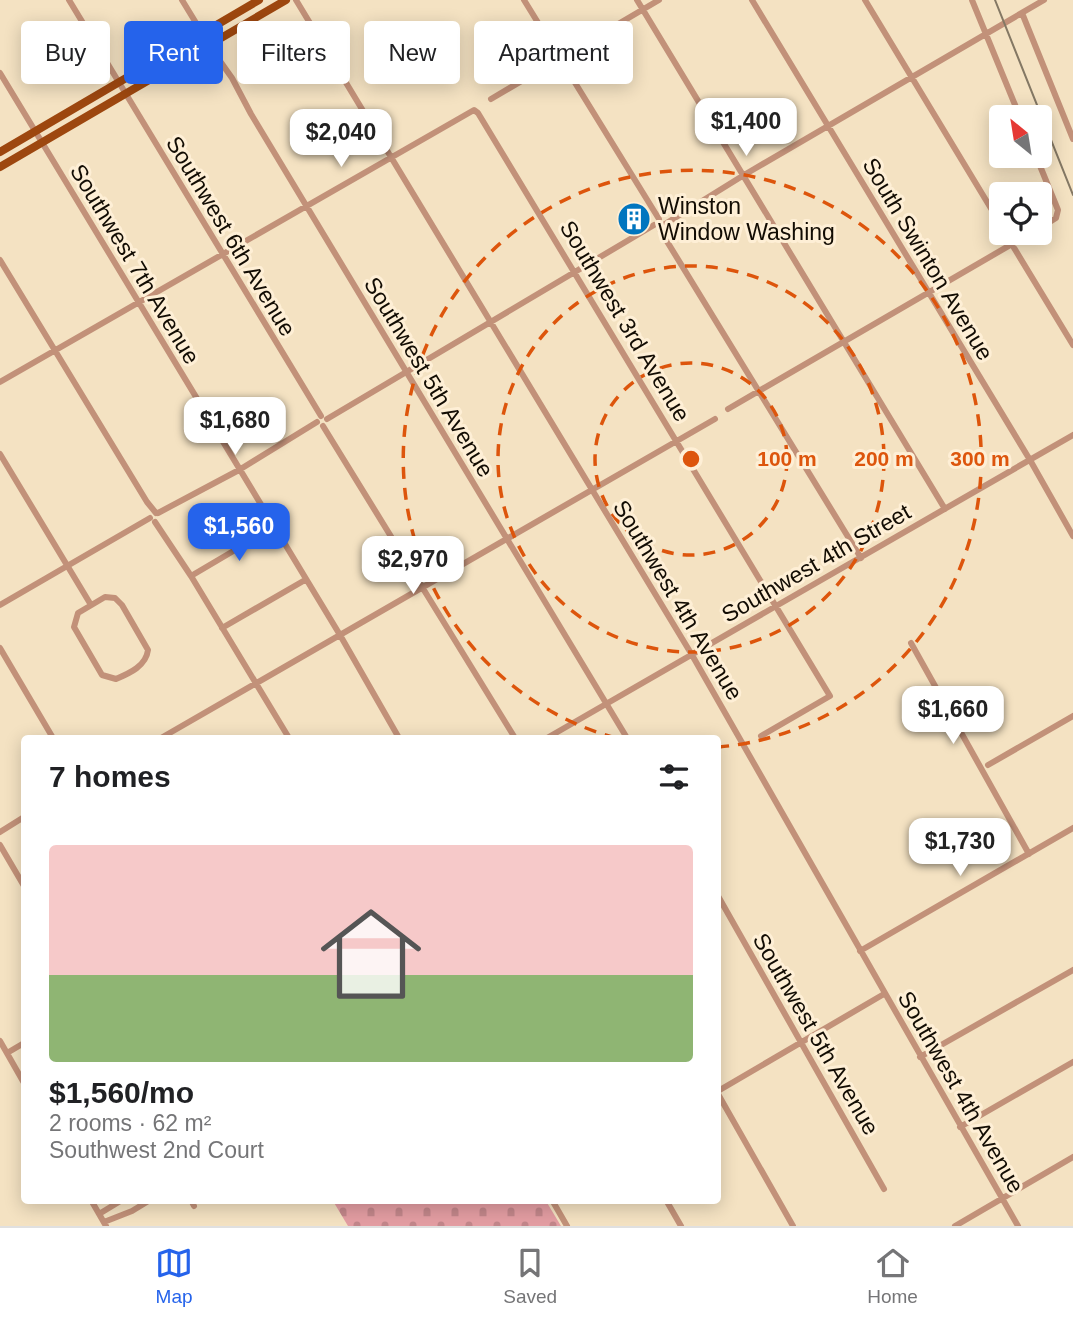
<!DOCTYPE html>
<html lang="en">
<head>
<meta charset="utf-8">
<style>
  body { margin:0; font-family:Helvetica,sans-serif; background:#f6f6f6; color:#202124; height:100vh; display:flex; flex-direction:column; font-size:26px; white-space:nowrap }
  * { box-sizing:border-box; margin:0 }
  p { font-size:23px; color:#757577 }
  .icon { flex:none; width:38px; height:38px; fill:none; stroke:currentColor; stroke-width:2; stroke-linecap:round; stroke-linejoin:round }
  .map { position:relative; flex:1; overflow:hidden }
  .panel { position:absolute; left:21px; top:735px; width:700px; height:469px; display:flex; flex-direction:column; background:#fff; border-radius:7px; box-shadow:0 4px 18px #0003 }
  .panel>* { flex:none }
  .top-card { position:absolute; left:21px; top:21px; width:700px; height:63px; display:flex; gap:14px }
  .needle { width:46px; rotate:330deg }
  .tools { position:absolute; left:989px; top:105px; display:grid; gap:14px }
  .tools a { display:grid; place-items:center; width:63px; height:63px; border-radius:7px; background:#fff; box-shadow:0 4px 18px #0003; font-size:35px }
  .price { position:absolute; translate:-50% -60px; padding:0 16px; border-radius:14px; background:#fff; color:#222; font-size:23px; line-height:46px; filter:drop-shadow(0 2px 4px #0008) }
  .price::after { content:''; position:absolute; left:50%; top:42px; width:21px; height:16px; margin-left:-10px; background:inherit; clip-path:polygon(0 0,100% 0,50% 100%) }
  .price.active { background:#2563eb; color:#fff }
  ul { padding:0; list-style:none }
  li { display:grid; align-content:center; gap:14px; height:371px; padding:0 28px }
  li span { display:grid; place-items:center; height:217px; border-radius:7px; color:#555 }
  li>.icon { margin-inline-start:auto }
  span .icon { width:126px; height:126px; fill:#fffc; stroke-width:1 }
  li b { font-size:30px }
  h2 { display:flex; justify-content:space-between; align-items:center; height:84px; padding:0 28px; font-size:30px }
  .tag { padding:0 24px; border-radius:7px; background:#fff; box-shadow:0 4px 18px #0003; font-size:24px; line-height:63px }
  .tag.active { background:#2563eb; color:#fff }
  .menu { display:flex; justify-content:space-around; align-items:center; height:98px; border-top:2px solid #e0e0e0; background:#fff; font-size:19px; color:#757577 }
  .menu a { display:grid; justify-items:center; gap:4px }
  .menu .active { color:#2563eb }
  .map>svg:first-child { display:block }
  .cemetery { fill:url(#cemetery-stones) }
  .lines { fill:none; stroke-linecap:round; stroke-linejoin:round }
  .minor { stroke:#c29179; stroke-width:6 }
  .major { stroke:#9d470f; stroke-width:8 }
  .rail { stroke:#847864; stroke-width:2 }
  .ring { fill:none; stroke:#dd550c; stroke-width:3.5; stroke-dasharray:12 9 }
  .labels { text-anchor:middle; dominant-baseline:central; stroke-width:6; stroke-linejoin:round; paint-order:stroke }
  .poi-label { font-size:23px; fill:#120c03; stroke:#feefd6; text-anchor:start }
  .street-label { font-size:23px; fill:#120c03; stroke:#feefd6 }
  .centre { fill:#dd550c; stroke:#feefd6; stroke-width:3.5 }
  .ring-label { font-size:21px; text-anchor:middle; font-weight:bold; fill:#dd550c; stroke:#feefd6; stroke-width:6; stroke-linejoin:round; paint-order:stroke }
</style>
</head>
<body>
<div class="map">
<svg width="1073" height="1226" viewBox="0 0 1073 1226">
  <defs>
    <pattern id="cemetery-stones" width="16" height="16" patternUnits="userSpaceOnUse" patternTransform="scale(1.75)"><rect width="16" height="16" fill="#e39da2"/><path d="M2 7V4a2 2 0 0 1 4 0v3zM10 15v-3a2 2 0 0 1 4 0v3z" fill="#c2868a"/></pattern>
  </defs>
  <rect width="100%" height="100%" fill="#f4e2c2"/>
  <path class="cemetery" d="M333 1201H546L561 1226H348Z"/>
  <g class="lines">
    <path class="minor" d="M69 0 321 416
      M182 0 215 54 232 78 251 114 627 738
      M296 0 692 655 1018 1226
      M524 0 659 219
      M637 0 945 509
      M752 0 1030 460 1073 536
      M865 0 1001 225
      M972 0 1020 117
      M1022 13 1073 139
      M0 73 340 635 399 738
      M491 99 659 0
      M1036 156 1058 210 1056 218 1040 228
      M665 224 744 175 1044 0
      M660 230 861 558
      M1005 233 1073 345
      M0 260 147 502 156 513
      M0 382 474 110 478 113 830 696 761 736
      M728 409 1031 233
      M327 419 654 225
      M323 426 515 738
      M0 454 91 605
      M158 513 239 470 317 422
      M155 522 191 576 289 738
      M191 576 274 527
      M105 597 115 598 122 605 148 650C146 666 130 673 116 679L102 675 74 627 78 613Z
      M0 605 150 518
      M222 628 305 580
      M911 643 1029 854
      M0 648 53 738
      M161 738 715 419
      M547 738 1073 435
      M988 765 1073 716
      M0 832 24 817
      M0 845 24 886
      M718 896 884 1189
      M860 951 1073 828
      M0 1041 24 1083
      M7 1053 24 1043
      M920 1057 1073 970
      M718 1091 884 994
      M718 1094 793 1226
      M960 1127 1073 1062
      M91 1200 106 1226
      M191 1200 194 1206
      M552 1200 567 1226
      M666 1200 681 1226
      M99 1214 122 1200
      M104 1222 132 1211 150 1200
      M955 1226 1073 1157"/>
    <path class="major" d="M0 152 259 0
      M0 167 286 0"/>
    <path class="rail" d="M995 0 1073 195"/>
  </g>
  <g class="ring">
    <circle cx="691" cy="459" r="96"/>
    <circle cx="691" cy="459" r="193"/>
    <path d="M616 738A289 289 0 1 1 719 747"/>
  </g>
  <defs>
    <symbol id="building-disc" viewBox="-11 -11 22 22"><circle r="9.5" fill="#0075bf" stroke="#feefd6"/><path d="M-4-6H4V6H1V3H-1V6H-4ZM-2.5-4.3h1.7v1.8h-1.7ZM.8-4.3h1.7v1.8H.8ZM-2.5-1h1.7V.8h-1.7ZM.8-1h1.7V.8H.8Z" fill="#fff"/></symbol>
  </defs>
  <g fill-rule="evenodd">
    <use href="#building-disc" x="615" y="200" width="38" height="38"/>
  </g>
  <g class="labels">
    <g class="poi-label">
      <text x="658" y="206">Winston<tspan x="658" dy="26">Window Washing</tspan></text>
    </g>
    <g class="street-label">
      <text transform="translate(231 236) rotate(59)">Southwest 6th Avenue</text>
      <text transform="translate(928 259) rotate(59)">South Swinton Avenue</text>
      <text transform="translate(135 264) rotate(59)">Southwest 7th Avenue</text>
      <text transform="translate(625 321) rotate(59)">Southwest 3rd Avenue</text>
      <text transform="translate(429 377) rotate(59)">Southwest 5th Avenue</text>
      <text transform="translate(816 563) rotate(-30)">Southwest 4th Street</text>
      <text transform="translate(678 600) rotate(59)">Southwest 4th Avenue</text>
      <text transform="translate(816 1034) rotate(60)">Southwest 5th Avenue</text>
      <text transform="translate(961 1092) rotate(60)">Southwest 4th Avenue</text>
    </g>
  </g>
  <circle cx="691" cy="459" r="10" class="centre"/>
  <g class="ring-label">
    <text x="787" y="466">100 m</text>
    <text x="884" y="466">200 m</text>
    <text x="980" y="466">300 m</text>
  </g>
</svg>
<div class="tools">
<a><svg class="needle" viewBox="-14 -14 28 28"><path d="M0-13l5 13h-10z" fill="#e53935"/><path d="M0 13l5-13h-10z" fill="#757577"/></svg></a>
<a><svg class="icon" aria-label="locate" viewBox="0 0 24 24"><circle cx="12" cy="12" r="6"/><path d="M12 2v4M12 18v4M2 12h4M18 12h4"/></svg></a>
</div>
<b class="price" style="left:746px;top:158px">$1,400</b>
<b class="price" style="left:341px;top:169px">$2,040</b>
<b class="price" style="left:235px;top:457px">$1,680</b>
<b class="price active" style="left:239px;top:563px">$1,560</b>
<b class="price" style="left:413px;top:596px">$2,970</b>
<b class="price" style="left:953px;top:746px">$1,660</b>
<b class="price" style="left:960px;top:878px">$1,730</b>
<div class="top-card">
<a class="tag">Buy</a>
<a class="tag active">Rent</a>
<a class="tag">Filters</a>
<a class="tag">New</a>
<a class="tag">Apartment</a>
</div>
<section class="panel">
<h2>7 homes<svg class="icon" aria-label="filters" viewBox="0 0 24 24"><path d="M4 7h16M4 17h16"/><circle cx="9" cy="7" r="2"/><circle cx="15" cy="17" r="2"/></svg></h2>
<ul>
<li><span style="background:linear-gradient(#f6c9c9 60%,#8fb573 0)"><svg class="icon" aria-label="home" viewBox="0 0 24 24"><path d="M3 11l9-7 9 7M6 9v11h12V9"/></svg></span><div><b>$1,560/mo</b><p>2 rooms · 62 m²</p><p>Southwest 2nd Court</p></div></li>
</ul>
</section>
</div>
<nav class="menu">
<a class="active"><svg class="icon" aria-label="map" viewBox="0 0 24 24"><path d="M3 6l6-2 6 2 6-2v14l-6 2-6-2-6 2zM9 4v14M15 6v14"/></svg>Map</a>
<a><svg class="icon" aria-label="saved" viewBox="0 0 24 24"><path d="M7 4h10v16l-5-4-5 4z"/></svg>Saved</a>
<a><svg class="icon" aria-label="home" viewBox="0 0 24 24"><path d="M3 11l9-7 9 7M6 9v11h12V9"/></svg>Home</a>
</nav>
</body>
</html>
